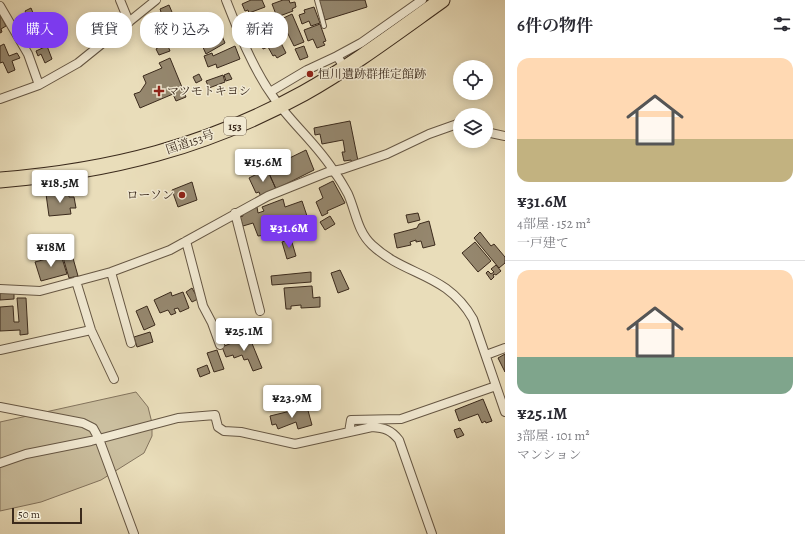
<!DOCTYPE html>
<html lang="ja">
<head>
<meta charset="utf-8">
<style>
  body { margin:0; font-family:Alegreya,"Noto Serif JP",serif; background:#f2f2f3; color:#2b2b33; height:100vh; display:flex; flex-direction:column; font-size:15px; white-space:nowrap }
  * { box-sizing:border-box; margin:0 }
  p { font-size:13px; color:#7c7c81 }
  .icon { flex:none; width:22px; height:22px; fill:none; stroke:currentColor; stroke-width:2; stroke-linecap:round; stroke-linejoin:round }
  .map { position:relative; flex:1; overflow:hidden }
  .drawer { display:flex; flex-direction:column; background:#fff; width:300px }
  .drawer>* { flex:none }
  .top-card { position:absolute; left:12px; top:12px; width:380px; height:36px; display:flex; gap:8px }
  .tools { position:absolute; left:453px; top:60px; display:grid; gap:8px }
  .tools a { display:grid; place-items:center; width:40px; height:40px; border-radius:50%; background:#fff; box-shadow:0 2px 10px #0003; font-size:20px }
  .scale { position:absolute; left:12px; bottom:10px; width:70px; box-sizing:border-box; padding-left:4px; border:2px solid #3b2a1c; border-top:0; font-size:11px; line-height:14px; white-space:nowrap; color:#3b2a1c; -webkit-text-stroke:3px #f1e9d2; paint-order:stroke }
  .price { position:absolute; translate:-50% -34px; padding:0 9px; border-radius:4px; background:#fff; color:#222; font-size:13px; line-height:26px; filter:drop-shadow(0 1px 2px #0008) }
  .price::after { content:''; position:absolute; left:50%; top:24px; width:12px; height:9px; margin-left:-6px; background:inherit; clip-path:polygon(0 0,100% 0,50% 100%) }
  .price.current { background:#7c3aed; color:#fff }
  ul { padding:0; list-style:none }
  li { display:grid; align-content:center; gap:8px; height:212px; padding:0 12px }
  li+li { border-top:1px solid #e1e1e2 }
  li span { display:grid; place-items:center; height:124px; border-radius:12px; color:#555 }
  li>.icon { margin-inline-start:auto }
  span .icon { width:72px; height:72px; fill:#fffc; stroke-width:1 }
  li b { font-size:17px }
  h2 { display:flex; justify-content:space-between; align-items:center; height:48px; padding:0 12px; font-size:17px }
  .pill { padding:0 14px; border-radius:16px; background:#fff; box-shadow:0 2px 10px #0003; font-size:14px; line-height:36px }
  .pill.current { background:#7c3aed; color:#fff }
  main { display:flex; flex:1; min-height:0 }
  .map>svg:first-child { display:block }
  .green { fill:#cbbf9f; stroke:#83745e }
  .building { fill:#95876e; stroke:#3b2a1c }
  .lines { fill:none; stroke-linecap:round; stroke-linejoin:round }
  .lane-casing { stroke:#665744; stroke-width:6 }
  .street-casing { stroke:#665744; stroke-width:10 }
  .highway-casing { stroke:#3b2a1c; stroke-width:17 }
  .lane { stroke:#f1e9d2; stroke-width:4 }
  .street { stroke:#f1e9d2; stroke-width:8 }
  .highway { stroke:#e9ddba; stroke-width:15 }
  .poi-dot { fill:#8f2418; stroke:#f1e9d2; stroke-width:1.5 }
  .labels { text-anchor:middle; dominant-baseline:central; stroke-width:3; stroke-linejoin:round; paint-order:stroke }
  .shield { fill:#f1e9d2; stroke:#726353; stroke-width:1 }
  .shield-label { font-size:11px; font-weight:bold; fill:#3b2a1c }
  .poi-label { font-size:12px; fill:#3b2a1c; stroke:#f1e9d2; text-anchor:start }
  .street-label { font-size:12px; fill:#3b2a1c; stroke:#f1e9d2 }
</style>
</head>
<body>
<main>
<div class="map">
<svg width="505" height="534" viewBox="0 0 505 534">
  <rect width="100%" height="100%" fill="#e9ddba"/>
  <filter id="stains"><feTurbulence type="fractalNoise" baseFrequency=".005" numOctaves="4"/><feColorMatrix values="0 0 0 0 .2 0 0 0 0 .09 0 0 0 0 .02 0 0 0 .5 -.17"/></filter>
  <radialGradient id="worn" r=".72"><stop offset=".6" stop-color="#630" stop-opacity="0"/><stop offset="1" stop-color="#630" stop-opacity=".3"/></radialGradient>
  <path class="green" d="M136 392 148 407 152 423V436L144 453 101 480 41 502 0 511V422Z"/>
  <path class="building" d="M251 0H262L265 7 249 13 248 10 245 11 242 4Z
    M283 0H289L290 3 295 2 296 7 292 9 293 11 277 17 272 4Z
    M319 0H365L367 7 325 20Z
    M169 5 177 24 161 31 154 16 161 12 160 9Z
    M314 7 320 23 311 26 309 21 302 24 299 15 305 13 304 10Z
    M31 8 38 25 36 26 38 29 22 36 16 18 26 13 25 11Z
    M0 14 6 26 1 29 2 32 0 33Z
    M267 14 272 25 265 28 266 31 255 35 254 32 251 33 246 22Z
    M292 14 304 42 294 46 287 32 283 34 277 21Z
    M320 24 326 41 323 42 325 45 317 48 313 39 308 41 304 30Z
    M275 29 278 35 273 38 275 41 279 39 286 53 277 58 275 55 273 56 268 47 263 49 260 41 267 37 265 33Z
    M164 36 170 51 159 55 156 49 159 47 156 39Z
    M222 36 225 43 206 54 201 43 209 39 210 42Z
    M4 44 9 56 17 53 20 58 12 61 15 70 8 73 3 62 0 63V46Z
    M47 46 52 59 45 63 41 54 38 56 36 51Z
    M235 46 240 59 217 68 216 64 208 67 204 56 212 53 213 56Z
    M304 46 308 57 300 60 295 49Z
    M170 58 186 97 176 101 173 94 140 108 134 94 140 92 146 83 143 76 162 68 159 63Z
    M229 73 232 79 226 81 224 75Z
    M199 74 202 80 196 83 193 77Z
    M223 75 225 82 209 88 206 81Z
    M350 121 358 161 352 163 351 160 344 161 342 152H345L343 140 322 144 320 134 315 135 314 128Z
    M306 150 314 170 276 189 267 169Z
    M267 169 276 189 261 197 259 192 256 193 249 178Z
    M333 181 345 203 327 211 328 213 322 216 316 202 323 198 319 188Z
    M192 182 197 200 178 207 172 190Z
    M69 191V197H74L76 208H70L71 214 49 216 46 194Z
    M283 199 285 207 302 201 308 219 290 226 291 230 287 232 285 229 265 235 258 236 253 223 243 226 240 217 243 216 242 212 257 207 258 213 264 211 262 207Z
    M418 213 420 220 408 223 406 215Z
    M330 216 335 224 325 230 320 222Z
    M429 221 435 245 423 248 421 241 416 242V240L410 242 411 245 397 248 394 234 417 228 419 224Z
    M480 232 491 246 494 244 505 257V263L499 268 474 238Z
    M291 239 296 256 287 259 282 242Z
    M475 242 491 261 478 272 462 253Z
    M71 251 78 276 69 278 62 254Z
    M61 255 67 274 41 281 35 262Z
    M496 265 501 271 496 275 494 274 493 275 494 277 491 280 486 273 488 271 491 274 494 272 491 269Z
    M340 270 349 289 338 293 331 273Z
    M311 272V282L272 285 271 276Z
    M312 286 313 298 320 297V307L301 308V305L291 306V309H286L284 288Z
    M192 288 198 299 192 302 186 292Z
    M14 292V299L0 300V293Z
    M171 292 172 296 183 292 189 308 180 312 178 308 174 309 176 313 171 315 168 310 160 313 154 300Z
    M17 298H26L28 334 20 335V330L0 331V307L13 306 14 322H19Z
    M147 306 155 325 144 330 136 311Z
    M150 332 153 342 137 347 134 337Z
    M249 336 262 368 253 371 248 359 244 360 242 355 234 358 233 355 226 357 222 347Z
    M217 350 224 369 214 372 207 353Z
    M505 354V372L498 358Z
    M207 365 210 373 200 377 197 369Z
    M483 399 492 421 486 423 485 421 482 423 478 414 459 421 455 410Z
    M307 407 312 425 298 429 296 422 278 429 276 424 272 425 270 416Z
    M460 428 464 435 457 438 454 430Z"/>
  <g class="lines">
    <defs>
      <path id="lane" d="M317 0 324 26"/>
      <path id="street" d="M120 0 129 22
        M226 0C239 33 253 69 274 98 292 124 319 146 335 173 340 179 344 187 348 194 356 212 357 231 372 245 406 277 446 272 473 319L505 412
        M0 6 28 54 39 85
        M344 67 337 56 361 43 422 0
        M270 92 307 70 337 56
        M0 99 39 85 78 63 156 0
        M486 132 505 136
        M235 213 260 311
        M186 241 203 306 212 323 220 345
        M111 272 131 343
        M76 281 91 330 114 379
        M0 289 40 291 111 272 170 250 268 196 328 172 343 169 387 154 429 134 460 123
        M0 350 91 330
        M486 355 505 348
        M0 407 83 423 93 428 99 439 134 534
        M349 432 351 420 401 419 496 386
        M0 463 26 454 91 441 178 418 215 415 218 427 224 431 241 432 295 444 372 427C385 428 391 430 399 440L432 534"/>
      <path id="highway" d="M0 180C111 171 206 147 304 93 352 66 397 32 442 0"/>
    </defs>
    <use href="#lane" class="lane-casing"/>
    <use href="#street" class="street-casing"/>
    <use href="#highway" class="highway-casing"/>
    <use href="#lane" class="lane"/>
    <use href="#street" class="street"/>
    <use href="#highway" class="highway"/>
  </g>
  <g class="poi-dot">
    <circle cx="310" cy="74" r="4"/>
    <path d="M157 85h4v4h4v4h-4v4h-4v-4h-4v-4h4z"/>
    <circle cx="182" cy="195" r="4"/>
  </g>
  <g class="labels">
    <rect class="shield" x="224" y="117" width="22" height="18" rx="3"/>
    <g class="shield-label">
      <text x="235" y="126">153</text>
    </g>
    <g class="poi-label">
      <text x="318" y="74">恒川遺跡群推定館跡</text>
      <text x="167" y="91">マツモトキヨシ</text>
      <text x="174" y="195" text-anchor="end">ローソン</text>
    </g>
    <g class="street-label">
      <text transform="translate(190 142) rotate(-19)">国道153号</text>
    </g>
  </g>
  <rect width="100%" height="100%" filter="url(#stains)"/>
  <rect width="100%" height="100%" fill="url(#worn)"/>
</svg>
<div class="tools">
<a><svg class="icon" aria-label="locate" viewBox="0 0 24 24"><circle cx="12" cy="12" r="6"/><path d="M12 2v4M12 18v4M2 12h4M18 12h4"/></svg></a>
<a><svg class="icon" aria-label="layers" viewBox="0 0 24 24"><path d="M12 4l9 5-9 5-9-5zM3 14l9 5 9-5"/></svg></a>
</div>
<div class="scale">50 m</div>
<b class="price" style="left:263px;top:183px">¥15.6M</b>
<b class="price" style="left:60px;top:204px">¥18.5M</b>
<b class="price current" style="left:289px;top:249px">¥31.6M</b>
<b class="price" style="left:51px;top:268px">¥18M</b>
<b class="price" style="left:244px;top:352px">¥25.1M</b>
<b class="price" style="left:292px;top:419px">¥23.9M</b>
<div class="top-card">
<a class="pill current">購入</a>
<a class="pill">賃貸</a>
<a class="pill">絞り込み</a>
<a class="pill">新着</a>
</div>
</div>
<section class="drawer">
<h2>6件の物件<svg class="icon" aria-label="filters" viewBox="0 0 24 24"><path d="M4 7h16M4 17h16"/><circle cx="9" cy="7" r="2"/><circle cx="15" cy="17" r="2"/></svg></h2>
<ul>
<li><span style="background:linear-gradient(#ffd9b3 65%,#c2b280 0)"><svg class="icon" aria-label="home" viewBox="0 0 24 24"><path d="M3 11l9-7 9 7M6 9v11h12V9"/></svg></span><div><b>¥31.6M</b><p>4部屋 · 152 m²</p><p>一戸建て</p></div></li>
<li><span style="background:linear-gradient(#ffd9b3 70%,#7fa58c 0)"><svg class="icon" aria-label="home" viewBox="0 0 24 24"><path d="M3 11l9-7 9 7M6 9v11h12V9"/></svg></span><div><b>¥25.1M</b><p>3部屋 · 101 m²</p><p>マンション</p></div></li>
</ul>
</section>
</main>
</body>
</html>
